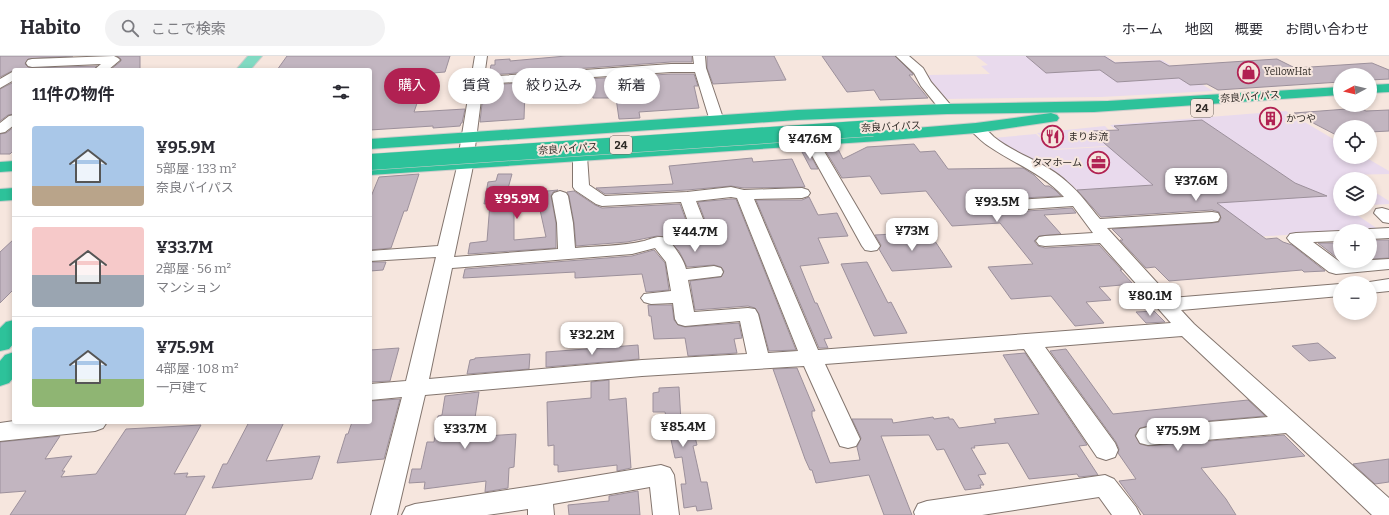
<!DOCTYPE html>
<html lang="ja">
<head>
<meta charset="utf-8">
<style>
  body { margin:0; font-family:Bitter,"Noto Sans JP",serif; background:#f2f2f3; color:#2b2b33; height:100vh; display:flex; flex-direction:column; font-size:15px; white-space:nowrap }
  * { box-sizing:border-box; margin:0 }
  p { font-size:13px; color:#7c7c81 }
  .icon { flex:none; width:22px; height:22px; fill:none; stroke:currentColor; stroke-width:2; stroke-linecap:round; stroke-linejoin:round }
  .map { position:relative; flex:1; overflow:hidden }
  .side { position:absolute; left:12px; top:12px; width:360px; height:356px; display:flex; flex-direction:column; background:#fff; border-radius:4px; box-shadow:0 2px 6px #0003 }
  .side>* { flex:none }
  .banner { position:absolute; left:384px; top:12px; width:380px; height:36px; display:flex; gap:8px }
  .needle { width:26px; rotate:263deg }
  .tools { position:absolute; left:1333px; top:12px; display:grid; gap:8px }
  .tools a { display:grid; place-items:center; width:44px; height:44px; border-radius:50%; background:#fff; box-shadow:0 2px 6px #0003; font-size:20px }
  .price { position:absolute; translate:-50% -34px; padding:0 9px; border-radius:8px; background:#fff; color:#222; font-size:13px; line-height:26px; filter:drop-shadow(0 1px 2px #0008) }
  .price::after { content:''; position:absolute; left:50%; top:24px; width:12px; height:9px; margin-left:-6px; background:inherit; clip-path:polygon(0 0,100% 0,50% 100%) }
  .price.on { background:#b12152; color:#fff }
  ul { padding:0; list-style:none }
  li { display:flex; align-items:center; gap:12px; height:100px; padding:0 20px }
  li+li { border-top:1px solid #e1e1e2 }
  li span { display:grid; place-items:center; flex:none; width:112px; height:80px; border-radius:4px; color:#555 }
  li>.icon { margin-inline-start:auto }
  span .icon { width:48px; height:48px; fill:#fffc; stroke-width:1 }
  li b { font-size:17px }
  h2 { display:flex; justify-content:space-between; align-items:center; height:48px; padding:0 20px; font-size:17px }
  .pill { padding:0 14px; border-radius:18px; background:#fff; box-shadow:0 2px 6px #0003; font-size:14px; line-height:36px }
  .pill.on { background:#b12152; color:#fff }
  header { display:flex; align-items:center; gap:24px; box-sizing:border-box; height:56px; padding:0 20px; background:#fff; border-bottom:1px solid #e1e1e2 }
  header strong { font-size:19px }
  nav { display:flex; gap:22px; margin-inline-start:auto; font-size:14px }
  .search { width:280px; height:36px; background:#f2f2f3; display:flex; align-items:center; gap:10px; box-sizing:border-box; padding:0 14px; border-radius:22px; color:#7c7c81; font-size:15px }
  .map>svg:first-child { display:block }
  .commercial { fill:#e9daed }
  .building { fill:#c2b5c0; stroke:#9c909b; fill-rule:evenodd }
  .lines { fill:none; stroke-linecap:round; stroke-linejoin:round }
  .street-casing { stroke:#83756e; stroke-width:2 }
  .primary-casing { stroke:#cdcccb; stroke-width:2 }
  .highway-casing { stroke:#cdcccb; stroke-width:2 }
  .street { fill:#fff; fill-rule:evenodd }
  .primary { fill:#81dac2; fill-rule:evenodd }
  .highway { fill:#2dc29a; fill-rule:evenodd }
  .highway-bridge-casing { stroke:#cdcccb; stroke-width:17; stroke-linecap:butt }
  .highway-bridge { stroke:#2dc29a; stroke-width:16 }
  .labels { text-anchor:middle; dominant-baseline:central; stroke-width:4; stroke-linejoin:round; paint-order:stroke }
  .far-poi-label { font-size:10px; fill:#2f2a26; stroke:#f6e6de; text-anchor:start }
  .far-street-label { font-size:10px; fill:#2f2a26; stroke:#f6e6de }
  .shield { fill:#f6e6de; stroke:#6b625d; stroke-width:1 }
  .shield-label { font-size:11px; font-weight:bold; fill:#2f2a26 }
</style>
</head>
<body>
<header>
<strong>Habito</strong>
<div class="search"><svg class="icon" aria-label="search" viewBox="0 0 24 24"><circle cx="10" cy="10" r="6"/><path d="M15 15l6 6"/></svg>ここで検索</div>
<nav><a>ホーム</a><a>地図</a><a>概要</a><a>お問い合わせ</a></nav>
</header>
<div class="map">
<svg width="1389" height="459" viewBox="0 0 1389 459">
  <rect width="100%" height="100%" fill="#f6e6de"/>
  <path class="commercial" d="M976 0H1106L1115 6 1162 4 1213 35 1101 41 944 43 931 27 928 19 990 18 981 10 988 9Z
    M1286 55 1340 87V101H1365L1389 115V118L1347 119 1353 123H1340V153H1348L1378 173 1254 181 1110 69Z
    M1105 70 1123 89 1054 93 1037 77Z
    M1036 78 1054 94 1134 89 1198 139 1091 146 1058 118 1019 96 1003 90 993 82Z
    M1370 133 1389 145V148L1370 149Z"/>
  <path class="building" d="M0 0H73L28 3 25 8 28 11 32 12 97 10 93 14H14L0 21Z
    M117 0H140V14H110L121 5V3Z
    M287 0H450L445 16 433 17 430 26 424 27 414 56 465 53 462 67H461L460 70 433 72V70L370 74V14H277Z
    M566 0H692V6H671L489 19 491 9H495V4L510 3V5Z
    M707 0H774L786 24 713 28 707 12Z
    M822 0H895L913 18V19H909L928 42 880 44 874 34 847 36Z
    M1026 0H1104L1115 7 1160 5 1169 10 1277 3 1295 12 1372 7 1389 14V23L1370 24V19H1340V26L1218 34 1207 28 1190 29 1179 22 1117 26 1100 14 1046 17Z
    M671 18H694L698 30H694L699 52 639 56 640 62 619 63 616 42H593L591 29 547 31 525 33 524 63 480 66 482 48 486 47 488 29Z
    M14 26V58L8 59 0 65V33Z
    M1360 52 1366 55 1389 54V75L1370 76V71H1340V81L1294 57Z
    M1202 64 1295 127 1327 140 1217 147 1266 183 1277 182 1283 186 1292 189 1325 215 1304 216 1302 214 1169 225 1155 211 1146 212 1120 184H1123L1112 173 1212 167 1219 166 1221 162 1219 156 1212 154 1101 161 1077 134 1153 129 1090 75 1119 74 1114 70Z
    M14 71V94L10 98H0V78L6 77Z
    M914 88 920 96 935 95 948 113 1023 112 1034 119 1045 130H1049L1055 134 1061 140 982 144 975 147 973 152 976 155 982 158 1072 152 1076 157 1044 159 1061 178 1039 180 1034 185 1038 190 1045 192 1099 189 1122 214H1120L1133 228 1099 231 1111 244 1086 246 1104 267 1075 270 1051 240 1011 243 988 211 1033 208 1000 167 952 170 926 135 881 138 870 120 842 122 825 94 838 93 843 103 867 91Z
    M808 95 818 113H811L802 96Z
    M752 102 753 106 792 103 805 131 744 132 731 130 687 134 605 138 596 132 673 128 669 110Z
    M419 118 407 155H404L391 192 370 194V143L379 121Z
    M498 118H512L507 136 525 135 526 137 558 134 553 136 551 140 556 167V192L468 198 470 187 487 185 490 147 484 148 488 126 496 125ZM540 154 546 181 514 184V156Z
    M574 135 595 149 602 152 680 148 691 178 698 179 705 178 708 172 698 146 731 143H736L796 294 769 295 759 258 755 252 748 250 695 254 690 225 721 221 724 215 721 211 714 209 687 211 679 195 665 181 657 180 627 186 576 190 574 167 569 140 567 136Z
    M809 141 818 159 837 157 848 180 818 182 829 207 800 210 815 247H817L832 282 824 283 828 292H819L756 144H802Z
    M929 176 952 211 892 215 879 193 881 189 875 179Z
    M14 183V233L0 247V196Z
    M1370 184H1389V202L1370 203Z
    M1318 187H1333L1340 192V204Z
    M654 194 665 207 669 234 646 236 642 218 575 222V216L463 222 465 213 632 200Z
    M370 206H386L383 214 370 215Z
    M867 206 888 247 891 246 907 277 874 280 841 208Z
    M648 249H672L674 264 678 269 685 271 739 267 742 282 734 283 737 297 688 300 685 282 654 283 651 260H649Z
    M1154 255 1165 266 1146 267 1136 256Z
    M1318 287 1336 302 1309 305 1292 290Z
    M638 289 639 303 546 311V296Z
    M399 292 390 325 370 326V294Z
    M1066 293 1113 358 1248 344 1265 360 1148 370 1140 372 1135 379 1140 388 1148 390 1284 379 1305 400 1201 412 1226 443 1236 459H1144L1119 425 1136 423 1118 397 1119 393 1116 386 1050 295Z
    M1025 297 1087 389 1079 390 1098 419 1079 421 1077 418 1029 423 1008 387 974 390 975 392H971L986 418 978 419 984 429H980L981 432 965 434 944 393 937 394 929 379 881 380 912 459H884L869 419 816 427 812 414H810L805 403 773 313 797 312 815 355H812V360L830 407 860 404 857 391 861 382 852 363H892L893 367 933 361 934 363 949 361V363H953L959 372 996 367 994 363 1039 358 1003 299Z
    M530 298 529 313 467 318 470 304 475 303V302Z
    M609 324V344L626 342 631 412 617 415V409L558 416V409H554V389L548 390 547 346 591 342V326Z
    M679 331 681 366 691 365 697 389 693 390 701 426H707L712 453 697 455 696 450 684 452 681 428H686L682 401 675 402 665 356H653V337L659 336V332Z
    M479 336 472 381 516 378 514 411 509 412 508 432 485 436 486 425 424 433 425 426 409 427 412 413H421L427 386H434L438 360 442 359 445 340Z
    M400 343 384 403 337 407 346 378H348L352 366H370V345Z
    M249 366H284L266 405 320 400 312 423 212 432 223 408H227Z
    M201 369 174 418 188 417 186 421 205 420 185 459H10L26 435 0 437V386L60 380 45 403 72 400 62 415H65L61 421 96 418 126 373Z
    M1389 403V426L1375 428 1353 408Z
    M638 435 640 459H569L568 449 609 445V440Z"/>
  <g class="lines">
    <defs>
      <path id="street" d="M114 0 118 2 120 4 108 14H94L101 8 32 11 28 10 26 7 28 4 32 3Z
        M475 0H487L484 21 671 8H694L693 0H705L706 12 724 65 722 68 717 69 712 68 710 65 695 16H671L483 28 472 115 454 201 558 193 557 167 552 140 554 137 560 135 566 137 568 140 573 167 575 192C598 190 622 190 644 185 650 183 659 179 665 182 673 187 684 204 686 213L714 210 721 212 723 216 721 220 688 224 694 256 748 252 755 253 758 258 768 297 798 295 737 142 731 141 696 145 707 173 704 177 698 178 692 177 681 146 602 150 596 148 575 134 573 131V100L575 97 580 96 585 97 587 100 589 129 605 140 687 136 731 131 744 134 802 132 808 134 810 137 808 140 802 142 754 143 818 294 1171 267 1100 187 1045 190 1039 189 1036 185 1039 181 1045 180 1093 177 1073 150 982 156 976 154 974 151 976 148 982 146 1064 141C1043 118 1015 108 990 91 983 87 977 80 971 75L969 72 971 69C981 67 987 74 994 81 1016 99 1046 106 1067 126 1080 137 1089 150 1100 163L1212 156 1218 157 1220 161 1218 165 1212 166 1107 172 1171 242 1340 228V240L1181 254 1194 268 1389 442V459H1372L1286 377 1148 389 1140 387 1136 380 1140 373 1148 371 1268 361 1182 280 1045 291 1115 387 1118 394 1115 401 1106 404 1097 401 1024 293 825 308 860 383 856 390 848 392 840 390 804 310 642 320 425 339 397 459H371L402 341 370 344V328L406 325 436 201 370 205V195L438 190 456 115ZM655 192 666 206 671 235 644 238 641 242 644 246 651 248 673 247 675 263 678 268 685 270 740 265 747 298 642 304 429 323 452 212 632 198Z
        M896 0H909L923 12 931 26 954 53 952 56H942L921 30 914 17Z
        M14 15V24L0 32V23Z
        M14 59V69L5 76 0 77V67L9 60Z
        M811 81 816 82 818 85 880 190 877 194 871 195 865 194 862 190 804 85 806 82Z
        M1382 152 1389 154V167L1383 166 1374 157 1376 153Z
        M1389 172V182L1370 183V175H1363L1370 173Z
        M1340 175V185L1313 186 1340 206 1389 203V213L1336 218 1329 216 1290 186 1287 182 1290 178 1296 177Z
        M1389 223V235L1370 237V227H1363Z
        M14 365V366H107L103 372 95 375 0 385V367Z
        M661 409 670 412 674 419 679 459H653L650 431 553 448 554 459H528V453L487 459H402L406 451 415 448 540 429Z
        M1105 419 1114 423 1136 451 1140 459H1112L1099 441 982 459H915L914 456 918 448 927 445Z"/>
      <path id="primary" d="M248 0H262L250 14H236Z"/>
      <path id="highway" d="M1389 28V36L1370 37V29Z
        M1340 31V39L1094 56 947 58 797 64 370 93V83L797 54 947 48 1108 45Z
        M1051 57 1057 59 1059 62 1057 65 976 77 879 85 370 119V109L879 75 976 67Z
        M14 105V115L0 116V106Z
        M14 132V144L0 145V133Z
        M14 264V287L9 293 0 295V272L6 266Z
        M14 296V321L9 327 0 330V305L5 299Z"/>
    </defs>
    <use href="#street" class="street-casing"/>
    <use href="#primary" class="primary-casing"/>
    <use href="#highway" class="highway-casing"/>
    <use href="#street" class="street"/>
    <use href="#primary" class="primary"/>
    <use href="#highway" class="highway"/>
    <defs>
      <path id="highway-bridge" d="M370 106 873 72"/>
    </defs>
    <use href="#highway-bridge" class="highway-bridge-casing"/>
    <use href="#highway-bridge" class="highway-bridge"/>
  </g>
  <defs>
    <symbol id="shop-ring" viewBox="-11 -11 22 22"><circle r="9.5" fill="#f6e6de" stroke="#b12152" stroke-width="1.5"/><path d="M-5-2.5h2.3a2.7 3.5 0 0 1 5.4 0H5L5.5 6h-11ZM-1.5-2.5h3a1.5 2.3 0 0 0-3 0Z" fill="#b12152"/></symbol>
    <symbol id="building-ring" viewBox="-11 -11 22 22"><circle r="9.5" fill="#f6e6de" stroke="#b12152" stroke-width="1.5"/><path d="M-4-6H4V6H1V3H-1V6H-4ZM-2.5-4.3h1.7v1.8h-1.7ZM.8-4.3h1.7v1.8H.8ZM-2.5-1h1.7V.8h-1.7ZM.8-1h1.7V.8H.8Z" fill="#b12152"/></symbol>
    <symbol id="restaurant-ring" viewBox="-11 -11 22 22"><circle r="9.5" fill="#f6e6de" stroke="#b12152" stroke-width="1.5"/><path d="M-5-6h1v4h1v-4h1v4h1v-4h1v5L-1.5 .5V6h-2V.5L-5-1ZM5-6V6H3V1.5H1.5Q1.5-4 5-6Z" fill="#b12152"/></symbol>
    <symbol id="office-ring" viewBox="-11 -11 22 22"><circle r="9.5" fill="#f6e6de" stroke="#b12152" stroke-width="1.5"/><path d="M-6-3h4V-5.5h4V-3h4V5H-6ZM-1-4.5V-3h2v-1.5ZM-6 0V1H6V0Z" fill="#b12152"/></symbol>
  </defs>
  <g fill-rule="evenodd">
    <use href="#shop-ring" x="1236" y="4" width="25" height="25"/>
    <use href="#building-ring" x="1258" y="50" width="25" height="25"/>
    <use href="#restaurant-ring" x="1040" y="68" width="25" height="25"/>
    <use href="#office-ring" x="1086" y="94" width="25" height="25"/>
  </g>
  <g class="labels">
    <g class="far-poi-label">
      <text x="1264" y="16">YellowHat</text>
      <text x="1286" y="63">かつや</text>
      <text x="1068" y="81">まりお流</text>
      <text x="1082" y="107" text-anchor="end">タマホーム</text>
    </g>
    <g class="far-street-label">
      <text transform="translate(1250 41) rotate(-4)">奈良バイパス</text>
      <text transform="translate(891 71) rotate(-3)">奈良バイパス</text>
      <text transform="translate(568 93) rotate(-4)">奈良バイパス</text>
    </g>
    <g class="shield">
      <rect x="1191" y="43" width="22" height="18" rx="3"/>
      <rect x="610" y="80" width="22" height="18" rx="3"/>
    </g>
    <g class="shield-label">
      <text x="1202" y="52">24</text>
      <text x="621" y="89">24</text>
    </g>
  </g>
</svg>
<div class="tools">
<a><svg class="needle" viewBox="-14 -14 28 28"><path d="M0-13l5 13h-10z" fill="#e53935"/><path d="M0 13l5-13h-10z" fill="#7c7c81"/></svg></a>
<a><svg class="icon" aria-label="locate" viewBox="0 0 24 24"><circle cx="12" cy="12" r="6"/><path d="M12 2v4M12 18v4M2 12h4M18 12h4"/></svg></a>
<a><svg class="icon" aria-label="layers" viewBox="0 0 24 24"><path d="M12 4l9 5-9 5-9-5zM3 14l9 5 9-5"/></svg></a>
<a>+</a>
<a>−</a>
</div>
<b class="price" style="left:810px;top:104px">¥47.6M</b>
<b class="price" style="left:1196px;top:146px">¥37.6M</b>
<b class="price on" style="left:517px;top:164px">¥95.9M</b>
<b class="price" style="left:997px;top:167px">¥93.5M</b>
<b class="price" style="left:912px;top:196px">¥73M</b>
<b class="price" style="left:695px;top:197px">¥44.7M</b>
<b class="price" style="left:1150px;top:261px">¥80.1M</b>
<b class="price" style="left:592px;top:300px">¥32.2M</b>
<b class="price" style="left:683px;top:392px">¥85.4M</b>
<b class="price" style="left:465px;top:394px">¥33.7M</b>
<b class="price" style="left:1178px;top:396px">¥75.9M</b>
<div class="banner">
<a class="pill on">購入</a>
<a class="pill">賃貸</a>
<a class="pill">絞り込み</a>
<a class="pill">新着</a>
</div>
<section class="side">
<h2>11件の物件<svg class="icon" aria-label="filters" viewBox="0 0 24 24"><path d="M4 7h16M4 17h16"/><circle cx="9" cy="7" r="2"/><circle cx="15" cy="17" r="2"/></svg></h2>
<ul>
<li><span style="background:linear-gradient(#a9c7e8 75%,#b9a48a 0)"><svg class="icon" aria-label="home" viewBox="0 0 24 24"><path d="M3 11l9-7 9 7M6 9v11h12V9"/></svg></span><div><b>¥95.9M</b><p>5部屋 · 133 m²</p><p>奈良バイパス</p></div></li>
<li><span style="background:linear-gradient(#f6c9c9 60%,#9aa5b1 0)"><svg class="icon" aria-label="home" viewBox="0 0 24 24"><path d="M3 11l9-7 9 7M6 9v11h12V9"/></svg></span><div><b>¥33.7M</b><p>2部屋 · 56 m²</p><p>マンション</p></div></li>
<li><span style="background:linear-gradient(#a9c7e8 65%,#8fb573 0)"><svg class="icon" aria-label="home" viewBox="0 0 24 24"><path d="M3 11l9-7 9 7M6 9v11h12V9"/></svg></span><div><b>¥75.9M</b><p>4部屋 · 108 m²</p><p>一戸建て</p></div></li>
</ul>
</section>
</div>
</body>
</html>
